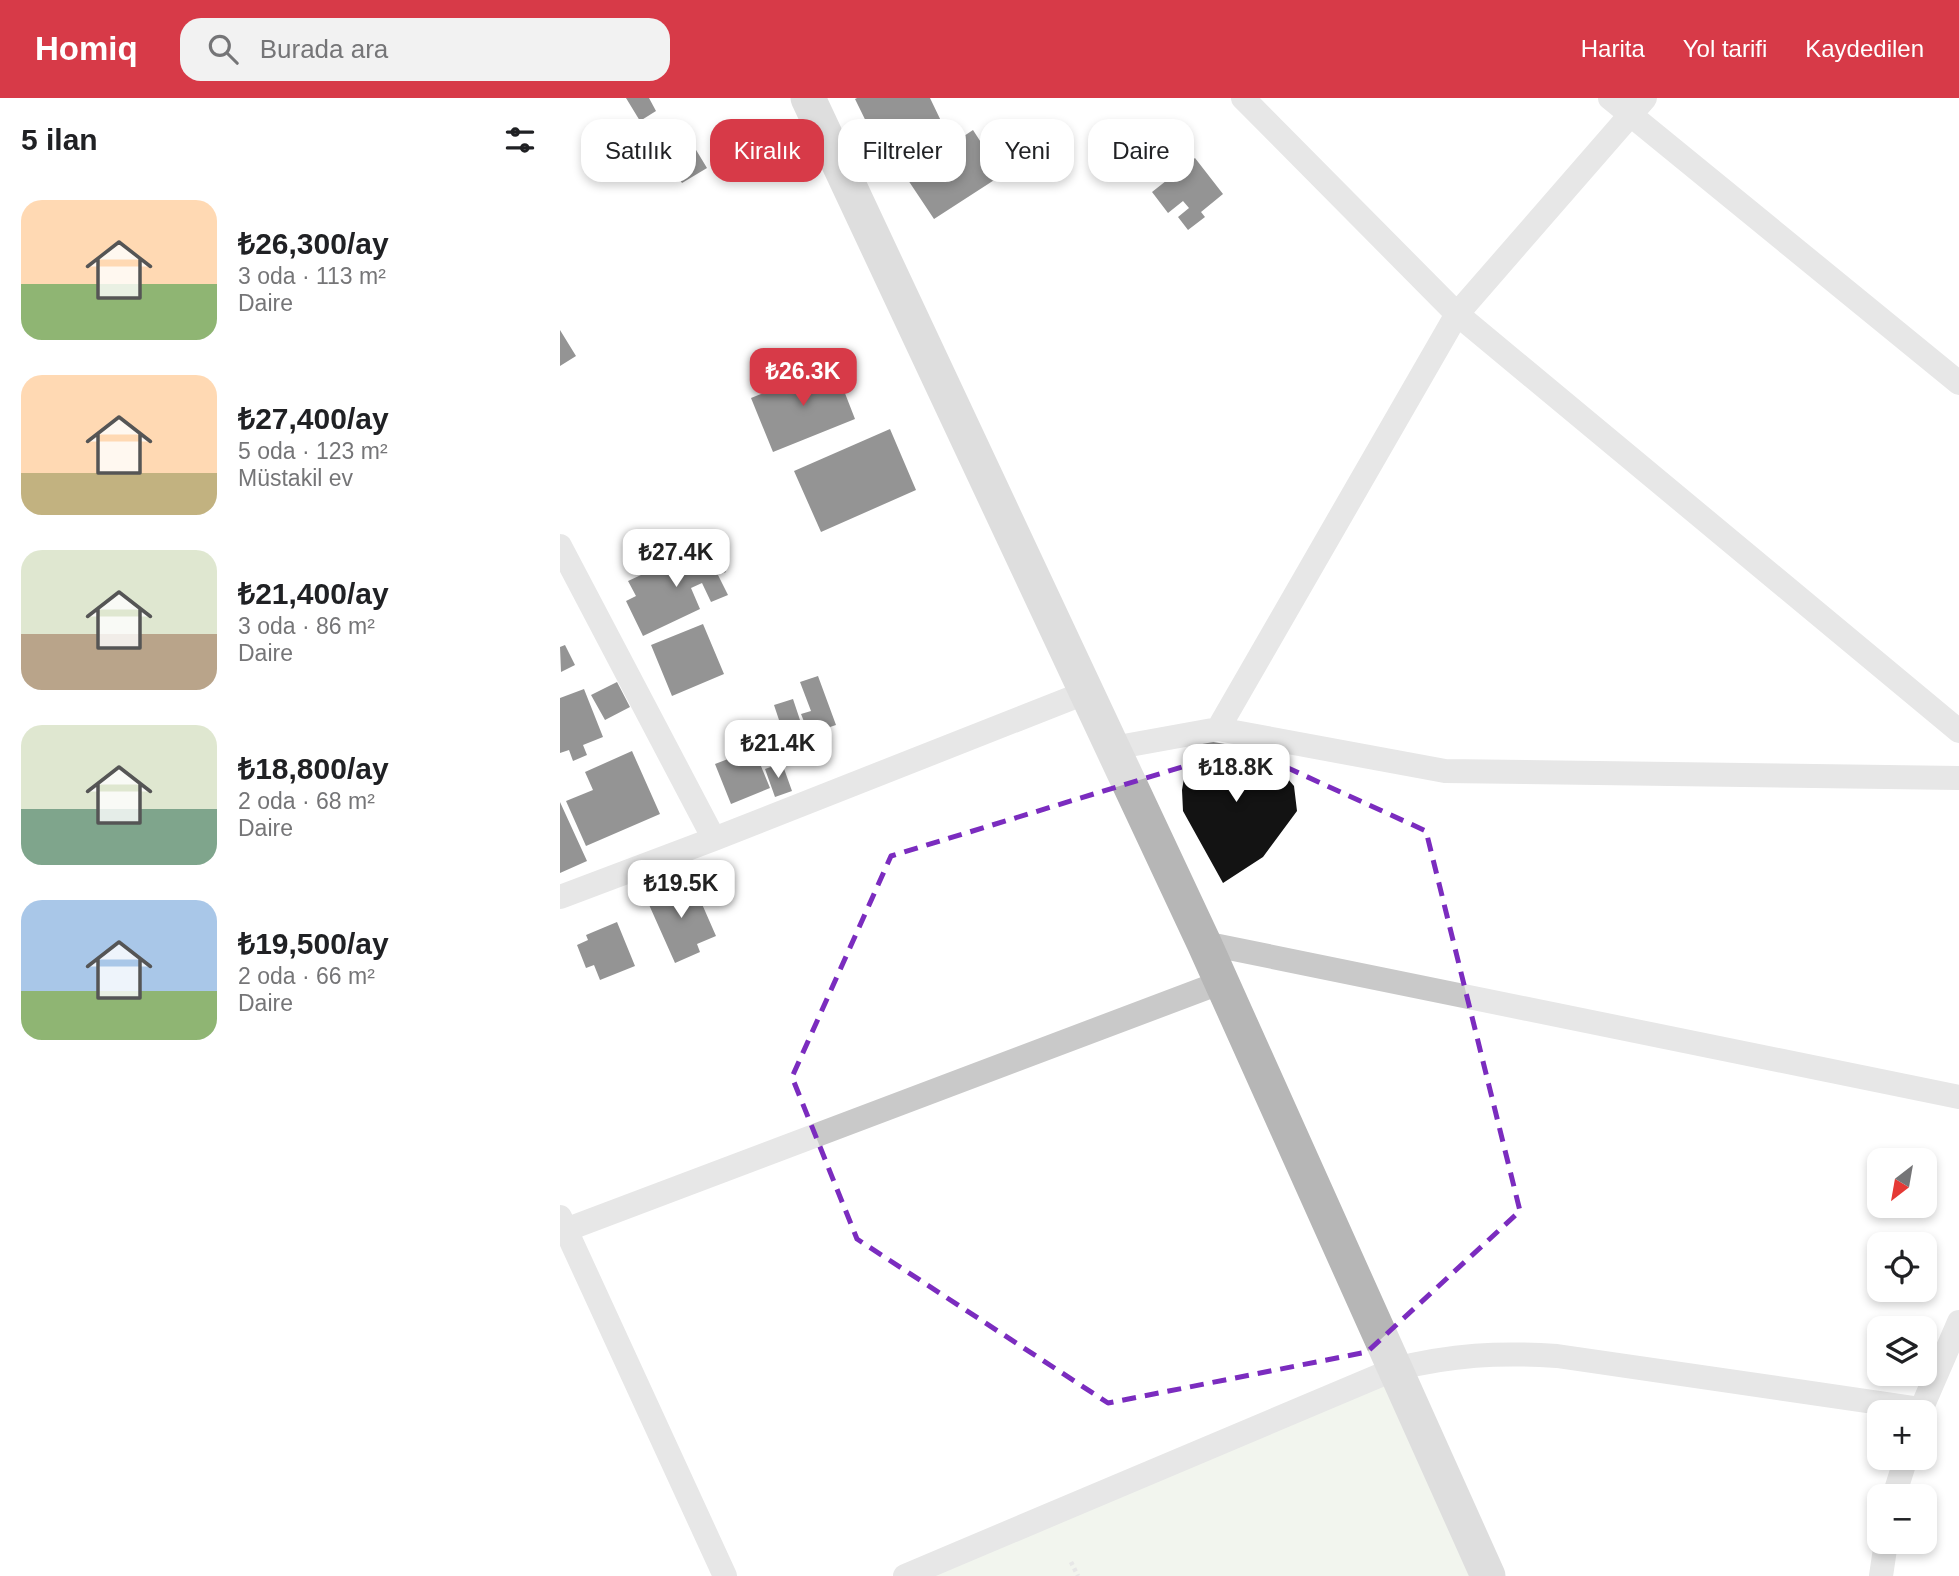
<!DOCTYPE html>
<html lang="tr">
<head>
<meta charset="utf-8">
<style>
  body { margin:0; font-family:Helvetica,sans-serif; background:#f2f2f2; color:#202124; height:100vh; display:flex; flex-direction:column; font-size:26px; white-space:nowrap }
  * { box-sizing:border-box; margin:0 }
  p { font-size:23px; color:#757577 }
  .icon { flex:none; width:38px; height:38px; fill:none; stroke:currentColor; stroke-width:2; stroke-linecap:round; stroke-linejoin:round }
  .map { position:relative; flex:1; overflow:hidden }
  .drawer { display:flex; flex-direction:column; background:#fff; width:560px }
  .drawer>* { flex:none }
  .banner { position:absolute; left:21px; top:21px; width:665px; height:63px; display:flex; gap:14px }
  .needle { width:46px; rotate:211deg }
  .tools { position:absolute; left:1307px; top:1050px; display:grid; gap:14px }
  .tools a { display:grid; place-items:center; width:70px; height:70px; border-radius:14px; background:#fff; box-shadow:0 4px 10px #0003; font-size:35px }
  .price { position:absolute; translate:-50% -60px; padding:0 16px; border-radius:14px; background:#fff; color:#222; font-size:23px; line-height:46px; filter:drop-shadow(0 2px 4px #0008) }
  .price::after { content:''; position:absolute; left:50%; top:42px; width:21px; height:16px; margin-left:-10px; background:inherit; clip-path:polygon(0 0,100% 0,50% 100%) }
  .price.on { background:#d73a48; color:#fff }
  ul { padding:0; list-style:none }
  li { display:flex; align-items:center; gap:21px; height:175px; padding:0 21px }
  li span { display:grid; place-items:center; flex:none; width:196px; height:140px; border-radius:21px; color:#555 }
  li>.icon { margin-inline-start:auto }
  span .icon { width:84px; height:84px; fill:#fffc; stroke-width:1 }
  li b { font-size:30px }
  h2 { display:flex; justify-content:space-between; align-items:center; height:84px; padding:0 21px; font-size:30px }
  .tag { padding:0 24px; border-radius:21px; background:#fff; box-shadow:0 4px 10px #0003; font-size:24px; line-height:63px }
  .tag.on { background:#d73a48; color:#fff }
  header { display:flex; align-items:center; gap:42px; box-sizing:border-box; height:98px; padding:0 35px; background:#d73a48; color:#fff }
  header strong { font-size:33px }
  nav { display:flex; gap:38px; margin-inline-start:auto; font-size:24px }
  .search { width:490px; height:63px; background:#f2f2f2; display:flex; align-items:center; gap:18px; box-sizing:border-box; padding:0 24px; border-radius:21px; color:#757577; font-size:26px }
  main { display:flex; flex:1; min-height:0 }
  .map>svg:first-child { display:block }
  .green { fill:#e2e9da }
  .building { fill:#131313 }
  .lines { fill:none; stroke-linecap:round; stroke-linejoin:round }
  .path { stroke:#c9c9c9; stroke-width:4.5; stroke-dasharray:3.5 3.5; stroke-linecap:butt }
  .street { stroke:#c9c9c9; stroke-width:24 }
  .secondary { stroke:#b6b6b6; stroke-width:35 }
  .marked { fill:none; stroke:#7b2cbf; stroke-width:5; stroke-dasharray:14 9; stroke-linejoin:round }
</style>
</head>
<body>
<header>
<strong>Homiq</strong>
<div class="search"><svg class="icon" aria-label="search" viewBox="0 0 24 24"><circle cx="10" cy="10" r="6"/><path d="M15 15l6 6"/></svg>Burada ara</div>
<nav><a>Harita</a><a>Yol tarifi</a><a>Kaydedilen</a></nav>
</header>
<main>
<section class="drawer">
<h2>5 ilan<svg class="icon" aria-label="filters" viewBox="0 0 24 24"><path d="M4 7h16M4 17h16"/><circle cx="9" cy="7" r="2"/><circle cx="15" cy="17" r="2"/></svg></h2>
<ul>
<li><span style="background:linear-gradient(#ffd9b3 60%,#8fb573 0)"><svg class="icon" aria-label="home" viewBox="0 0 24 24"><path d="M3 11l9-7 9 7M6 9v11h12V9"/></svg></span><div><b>₺26,300/ay</b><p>3 oda · 113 m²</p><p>Daire</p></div></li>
<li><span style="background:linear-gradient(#ffd9b3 70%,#c2b280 0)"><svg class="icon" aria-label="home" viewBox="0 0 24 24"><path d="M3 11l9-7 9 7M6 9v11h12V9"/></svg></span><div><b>₺27,400/ay</b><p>5 oda · 123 m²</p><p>Müstakil ev</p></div></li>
<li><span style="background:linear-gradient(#dfe7d0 60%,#b9a48a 0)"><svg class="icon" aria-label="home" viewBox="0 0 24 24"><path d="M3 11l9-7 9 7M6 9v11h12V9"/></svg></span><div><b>₺21,400/ay</b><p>3 oda · 86 m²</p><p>Daire</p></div></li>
<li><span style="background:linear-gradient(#dfe7d0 60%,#7fa58c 0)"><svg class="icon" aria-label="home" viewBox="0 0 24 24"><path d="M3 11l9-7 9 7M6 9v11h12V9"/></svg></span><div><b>₺18,800/ay</b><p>2 oda · 68 m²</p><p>Daire</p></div></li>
<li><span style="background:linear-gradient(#a9c7e8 65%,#8fb573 0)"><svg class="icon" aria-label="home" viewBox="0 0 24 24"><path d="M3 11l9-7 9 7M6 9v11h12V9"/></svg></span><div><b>₺19,500/ay</b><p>2 oda · 66 m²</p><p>Daire</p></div></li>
</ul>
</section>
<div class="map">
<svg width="1399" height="1478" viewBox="0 0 1399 1478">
  <rect width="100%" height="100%" fill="#fff"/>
  <path class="green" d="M835 1271 922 1478H357Z"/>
  <path class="building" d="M66 0H89L96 13 80 23Z
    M297 0H370L382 25 321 54 295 1Z
    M413 32 442 77 374 121 344 76 364 63 359 56 375 46 380 54Z
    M127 37 147 70 122 85 102 51Z
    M635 60 663 96 641 114 645 119 628 132 618 119 629 110 623 103 608 115 592 94Z
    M0 232 16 258 0 268Z
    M274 267 295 321 213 354 191 300Z
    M330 331 356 392 261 434 234 373Z
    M152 444 166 474 158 477 168 497 151 504 142 485 131 490 140 511 83 538 66 503 76 498 68 483Z
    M143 526 164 576 112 598 91 547Z
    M5 547 15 567 1 574 0 549Z
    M258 578 276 627 249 636 241 616 251 613 240 584Z
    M57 584 70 609 45 622 31 597Z
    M24 591 43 639 23 647 27 657 13 663 9 652 0 655V600Z
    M233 601 248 646 229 652 214 607Z
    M648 643 704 653 734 688 737 713 703 759 663 785 623 713 622 692 629 651Z
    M194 651 210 690 171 706 155 666Z
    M72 653 100 716 26 748 6 703 33 692 25 674Z
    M222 665 232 693 215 699 205 671Z
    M0 704 27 763 0 775Z
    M131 781 156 838 137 846 140 854 115 865 86 800Z
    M57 824 75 868 40 882 34 867 26 870 17 847 28 842 26 837Z"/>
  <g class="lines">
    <path class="path" d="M511 1464 518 1478"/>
    <path class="street" d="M683 0 897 216 1399 633
      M1050 0 1399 285
      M0 448 154 741
      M658 631 897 216 1085 0
      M553 650 658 631 885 673 1399 680
      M0 799 154 741 527 594
      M644 845 1399 999
      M0 1119 165 1478
      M0 1134 662 884
      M1360 1314 1399 1224
      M1334 1398 1346 1360
      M345 1478 835 1271C892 1257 938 1254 997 1258L1361 1311
      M1321 1478 1326 1444"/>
    <path class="secondary" d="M248 0 644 845 928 1478"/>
  </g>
  <path d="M0 0H1399V1478H0ZM684 650 866 733 960 1113 807 1254 548 1305 297 1141 232 979 331 758Z" fill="#fff" fill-opacity=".55" fill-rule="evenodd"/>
  <path class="marked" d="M684 650 866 733 960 1113 807 1254 548 1305 297 1141 232 979 331 758Z"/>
</svg>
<div class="tools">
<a><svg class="needle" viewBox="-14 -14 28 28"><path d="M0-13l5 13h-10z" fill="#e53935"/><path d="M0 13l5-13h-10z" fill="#757577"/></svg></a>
<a><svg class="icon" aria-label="locate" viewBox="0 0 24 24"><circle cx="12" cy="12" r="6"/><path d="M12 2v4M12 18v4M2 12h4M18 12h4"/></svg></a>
<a><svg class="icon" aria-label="layers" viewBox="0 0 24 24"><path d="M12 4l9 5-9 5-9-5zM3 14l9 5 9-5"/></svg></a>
<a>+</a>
<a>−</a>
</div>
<b class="price on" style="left:243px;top:310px">₺26.3K</b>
<b class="price" style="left:116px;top:491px">₺27.4K</b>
<b class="price" style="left:218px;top:682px">₺21.4K</b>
<b class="price" style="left:676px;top:706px">₺18.8K</b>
<b class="price" style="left:121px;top:822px">₺19.5K</b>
<div class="banner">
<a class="tag">Satılık</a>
<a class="tag on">Kiralık</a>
<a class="tag">Filtreler</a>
<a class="tag">Yeni</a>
<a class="tag">Daire</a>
</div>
</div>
</main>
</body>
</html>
